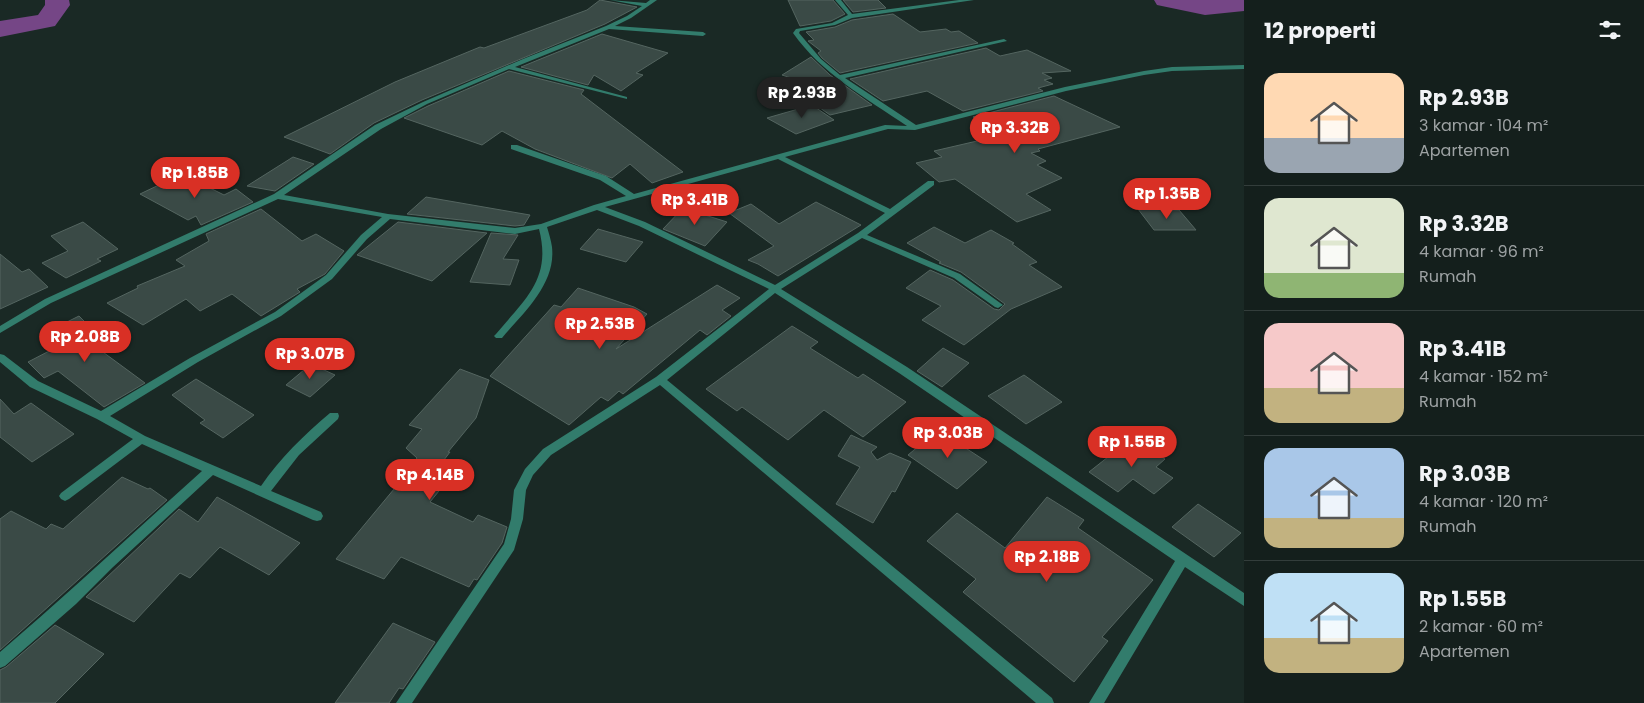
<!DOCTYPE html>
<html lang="id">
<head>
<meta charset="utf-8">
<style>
  body { margin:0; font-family:Poppins,sans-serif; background:#212c29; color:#f1f3f6; height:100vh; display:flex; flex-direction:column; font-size:19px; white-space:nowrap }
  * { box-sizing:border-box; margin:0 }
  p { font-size:16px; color:#9da2a3 }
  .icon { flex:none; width:28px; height:28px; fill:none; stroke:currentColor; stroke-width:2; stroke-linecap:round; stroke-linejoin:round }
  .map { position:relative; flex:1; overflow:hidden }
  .sheet { display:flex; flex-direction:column; background:#141f1c; width:400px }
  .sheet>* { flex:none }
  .price { position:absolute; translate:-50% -42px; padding:0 11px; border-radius:18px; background:#d93025; color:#fff; font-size:16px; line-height:32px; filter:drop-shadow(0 1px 2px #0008) }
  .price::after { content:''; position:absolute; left:50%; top:30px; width:15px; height:11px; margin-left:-8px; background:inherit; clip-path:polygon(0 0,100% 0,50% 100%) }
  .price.current { background:#222; color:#fff }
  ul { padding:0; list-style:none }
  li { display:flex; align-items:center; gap:15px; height:125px; padding:0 20px }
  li+li { border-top:1px solid #333d3b }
  li span { display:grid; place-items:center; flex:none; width:140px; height:100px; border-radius:15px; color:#555 }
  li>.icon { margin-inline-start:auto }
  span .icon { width:60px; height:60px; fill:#fffc; stroke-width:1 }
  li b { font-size:21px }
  h2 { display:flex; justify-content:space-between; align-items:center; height:60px; padding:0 20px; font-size:21px }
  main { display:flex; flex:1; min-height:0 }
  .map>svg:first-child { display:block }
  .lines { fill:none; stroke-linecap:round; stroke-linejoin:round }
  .river { fill:#754686; fill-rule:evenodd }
  .building { fill:#3a4a46; stroke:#546560 }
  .minor { fill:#327c6c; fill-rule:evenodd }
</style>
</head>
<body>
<main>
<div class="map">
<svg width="1244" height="703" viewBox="0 0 1244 703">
  <rect width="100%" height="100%" fill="#1a2925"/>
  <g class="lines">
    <path class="river" d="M45 0H69L70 5 55 26 0 37V21L38 15 45 5Z
      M1154 0H1244V11L1205 15 1157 5Z"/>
  </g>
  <path class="building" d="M600 0 637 7 605 24 422 100 374 123 330 154 284 137 395 82 480 47 484 48 587 10Z
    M788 0H833L845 14 831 21 800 26Z
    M843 0H878L886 8 853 12Z
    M893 14 920 32 946 29 951 32 959 31 978 43 840 73 822 58 818 53 821 51 808 41 814 40 806 32 835 27 852 20Z
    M602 34 668 53 636 73 643 75 621 91 594 75 588 85 521 67Z
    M986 48 1000 56 1027 50 1071 71 1042 73 1052 78 1044 80 1053 84 1038 88 1043 91 963 111 927 91 883 101 850 79Z
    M811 57 830 75 872 105 830 115 809 100 836 93 782 75Z
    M509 71 584 90 581 94 683 172 652 183 630 164 612 178 535 149 502 131 482 145 404 118 428 106Z
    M1054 96 1120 127 1038 149 1040 151 1031 153 1046 161 1037 165 1062 178 1026 194 1051 210 1017 222 955 179 939 182 916 163 942 157 934 151 990 138 988 137 1002 133 973 117Z
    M812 105 834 120 796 134 767 118Z
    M293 157 314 164 275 191 247 186Z
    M182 174 224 195 236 189 253 202 201 225 196 216 188 220 140 194Z
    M426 197 501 210 530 215 524 225 515 226 407 214Z
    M816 202 861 225 778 276 758 264 748 260 774 246 729 213 751 204 779 224Z
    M683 208 727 222 705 246 663 229Z
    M261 209 302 241 316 234 344 251 325 274 297 289 300 292 261 316 232 294 200 311 186 299 143 325 107 303 138 288 137 286 185 266 176 260 209 241 206 234Z
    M1138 209 1179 210 1196 230H1154Z
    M83 222 118 249 97 259 101 261 66 278 42 263 68 251 51 236Z
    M398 222 487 233 432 281 357 255Z
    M934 227 965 243 991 230 1014 243 1012 244 1037 262 1029 265 1062 287 1011 309 964 345 922 320 941 306 906 288 930 270 953 280 994 309 999 310 1005 304 961 272 939 263 941 262 907 243Z
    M598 229 643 242 626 262 580 249Z
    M491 233 518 235 503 259 519 260 510 285 470 282Z
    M0 254 22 272 29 269 48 287 0 309Z
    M717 285 740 298 722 310 731 316 707 335 700 330 623 394 619 391 608 401 601 397 569 425 490 376 554 305 561 307 578 288 634 307 647 314 616 349Z
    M79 316 102 339 92 344 145 383 104 407 58 371 44 378 28 362 55 348 41 335Z
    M792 326 818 342 810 348 858 378 863 374 906 402 863 437 824 410 788 440 742 407 737 411 706 389Z
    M943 348 969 363 942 387 917 371Z
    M311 364 335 375 310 397 286 385Z
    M460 369 489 380 476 418 448 452H450L425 485 439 491 430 502 473 522 478 515 507 527 502 543 477 580 474 579 469 587 401 557 384 579 336 559 409 471H407L417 458 406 448 422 429 409 425Z
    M1024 375 1062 402 1026 424 988 396Z
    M196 379 254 415 223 438 200 423 205 420 172 395Z
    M0 399 14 414 31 403 74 434 32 462 0 437Z
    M938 430 987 462 957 489 908 455Z
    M851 435 877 447 871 452 877 460 890 453 911 462 895 492 892 491 873 523 836 504 860 467 838 456Z
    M1132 438 1165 459 1156 467 1173 478 1154 494 1133 479 1118 492 1089 472Z
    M122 477 148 489 150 488 167 500 0 650V519L11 511 46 529 51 524 63 529Z
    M217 497 300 543 269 575 220 547 190 578 180 573 134 622 86 597 179 509 198 522Z
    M1047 497 1084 520 1078 528 1153 580 1102 637 1108 641 1074 682 963 592 976 579 927 541 957 513 1005 548Z
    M1198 504 1241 533 1214 557 1172 527Z
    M393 623 435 642 403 689 399 688 389 703H335Z
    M55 625 104 654 55 703H0V670L6 667Z"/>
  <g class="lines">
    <path class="minor" d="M610 0 646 3 650 0H657L631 18 615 26 703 32 706 34 703 36 609 29 515 67 627 97V99L509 69 427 104 381 129 284 195 388 214 515 228 541 224 594 205 626 196 600 180 511 149V145H517L606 176 634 194 885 125 907 126C866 98 822 74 793 33L796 29 832 23 848 15 835 0H841L852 14 959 0H974L852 18 835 25 800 31 799 33 821 59 840 75 1004 39 1007 41 845 78 916 125 1065 87 1144 71 1172 67 1244 65V69L1172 71 1144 75 1066 91 915 130 888 129 785 157 890 209 928 181H934V185L867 235 960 274 1003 305 998 308 995 307 954 278 862 238 781 289 907 367 1244 593V606L1185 567 1104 703H1089L1175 561 899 373 775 293 667 380 1052 698 1054 703H1036L660 385 551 455 533 475 526 490 523 519 514 550 412 703H396L504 544 511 519 514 490 525 469 543 449 656 377 769 289 639 226 597 210 547 227C549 234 551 240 552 247 556 284 524 312 502 338H496L494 336 496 334C525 299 552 279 539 229L515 234 390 219 367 239 332 279 281 316 198 362 110 416 145 436 261 486C280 458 304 435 330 413H338L339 416 338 419 299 455 271 491 321 512 323 516 321 520 317 521 313 520 213 475 112 568 76 604 5 666 0 668V652C69 593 135 531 202 471L142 444 69 499 65 501 61 499 59 496 61 493 133 439 97 419 30 387 0 362V354L4 355 38 381 101 411 190 358 275 312 326 275 361 235 382 217 278 199 51 303 0 333V326L45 299 274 194 375 125 423 102 523 59 606 26 627 16 642 6ZM778 159 885 213 858 233 775 285 645 222 605 207Z"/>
  </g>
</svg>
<b class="price current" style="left:802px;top:119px">Rp 2.93B</b>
<b class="price" style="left:1015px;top:154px">Rp 3.32B</b>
<b class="price" style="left:195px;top:199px">Rp 1.85B</b>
<b class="price" style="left:1167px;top:220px">Rp 1.35B</b>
<b class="price" style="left:695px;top:226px">Rp 3.41B</b>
<b class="price" style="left:600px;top:350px">Rp 2.53B</b>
<b class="price" style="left:85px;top:363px">Rp 2.08B</b>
<b class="price" style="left:310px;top:380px">Rp 3.07B</b>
<b class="price" style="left:948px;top:459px">Rp 3.03B</b>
<b class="price" style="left:1132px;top:468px">Rp 1.55B</b>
<b class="price" style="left:430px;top:501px">Rp 4.14B</b>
<b class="price" style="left:1047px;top:583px">Rp 2.18B</b>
</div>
<section class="sheet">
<h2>12 properti<svg class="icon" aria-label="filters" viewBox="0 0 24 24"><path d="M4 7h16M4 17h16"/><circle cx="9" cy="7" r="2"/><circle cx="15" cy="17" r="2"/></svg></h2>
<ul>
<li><span style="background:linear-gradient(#ffd9b3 65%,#9aa5b1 0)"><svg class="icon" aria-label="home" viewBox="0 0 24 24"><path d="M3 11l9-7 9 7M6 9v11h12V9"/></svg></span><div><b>Rp 2.93B</b><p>3 kamar · 104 m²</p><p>Apartemen</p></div></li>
<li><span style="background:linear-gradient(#dfe7d0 75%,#8fb573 0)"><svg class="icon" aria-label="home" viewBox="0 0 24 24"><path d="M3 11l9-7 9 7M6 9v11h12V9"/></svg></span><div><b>Rp 3.32B</b><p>4 kamar · 96 m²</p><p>Rumah</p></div></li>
<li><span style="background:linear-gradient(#f6c9c9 65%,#c2b280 0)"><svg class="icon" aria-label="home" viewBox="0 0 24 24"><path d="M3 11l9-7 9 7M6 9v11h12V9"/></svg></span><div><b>Rp 3.41B</b><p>4 kamar · 152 m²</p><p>Rumah</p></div></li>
<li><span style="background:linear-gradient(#a9c7e8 70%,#c2b280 0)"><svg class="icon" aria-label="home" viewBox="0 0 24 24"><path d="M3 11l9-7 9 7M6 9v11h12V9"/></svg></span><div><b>Rp 3.03B</b><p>4 kamar · 120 m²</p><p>Rumah</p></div></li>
<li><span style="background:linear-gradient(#bfe0f5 65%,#c2b280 0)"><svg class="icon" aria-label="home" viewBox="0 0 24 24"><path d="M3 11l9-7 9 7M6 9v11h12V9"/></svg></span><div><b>Rp 1.55B</b><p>2 kamar · 60 m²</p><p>Apartemen</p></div></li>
</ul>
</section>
</main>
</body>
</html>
